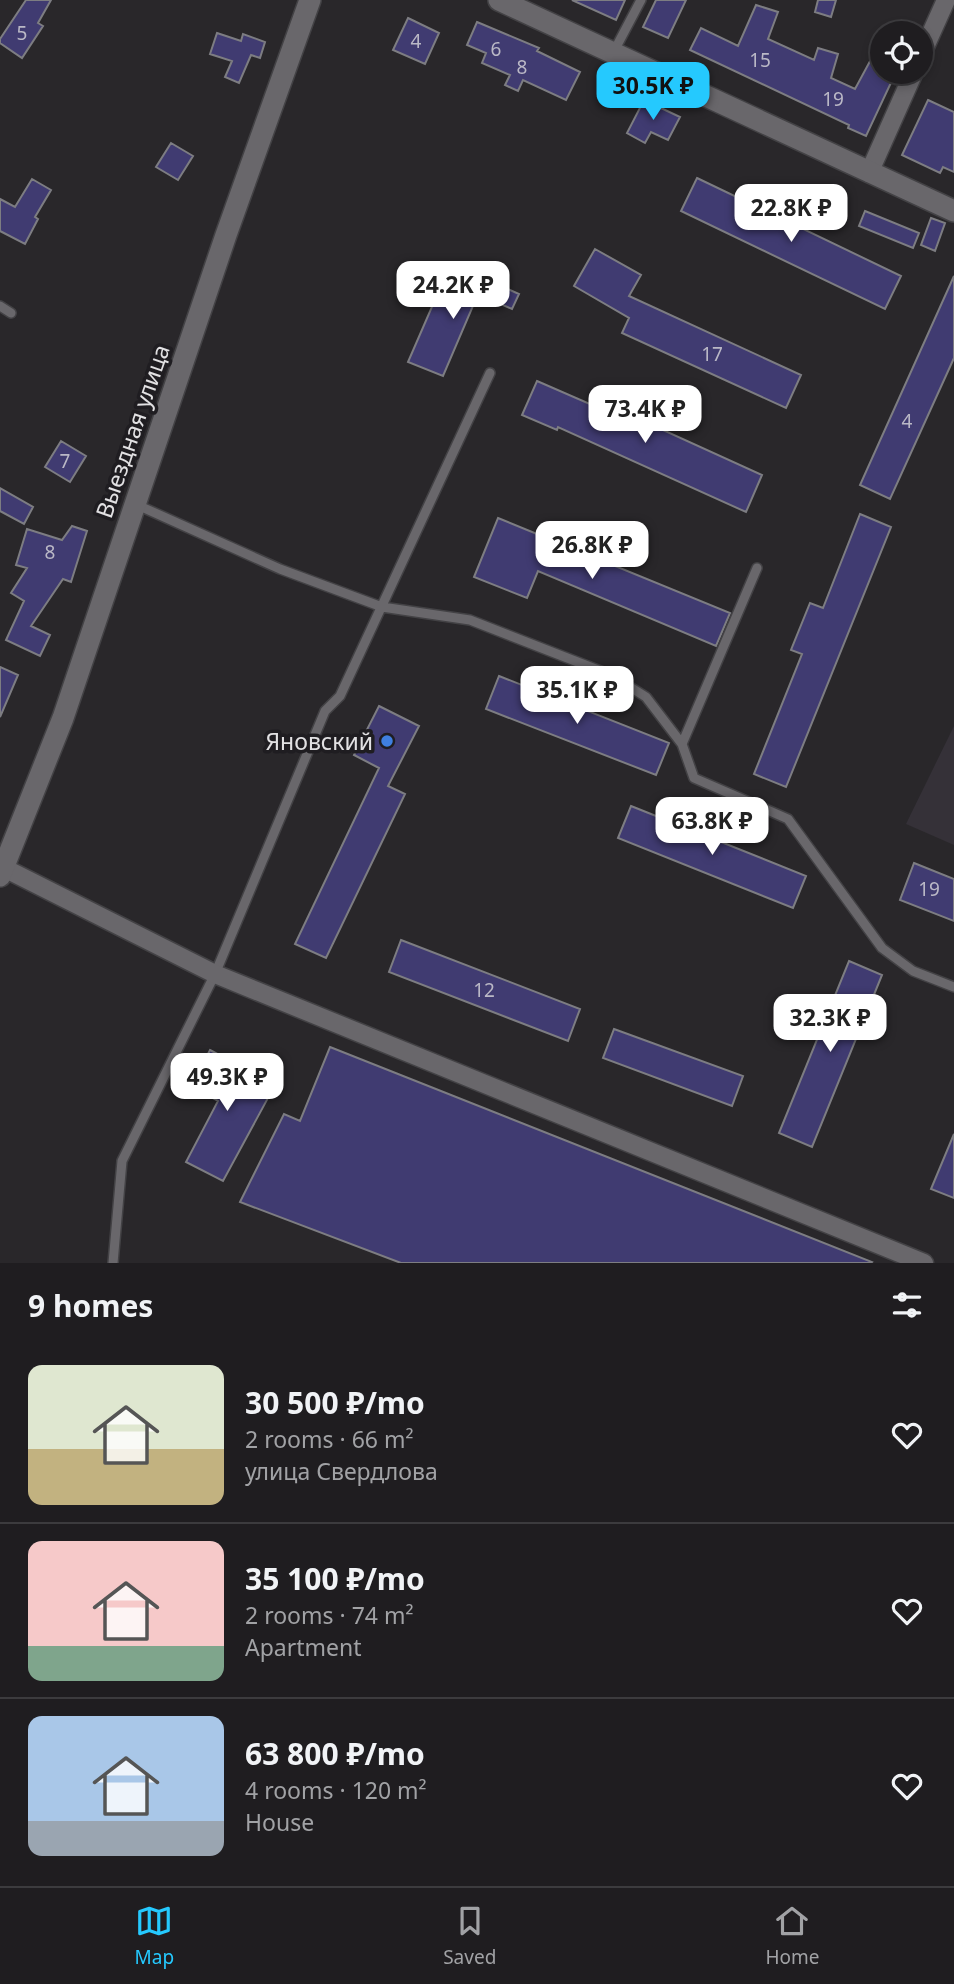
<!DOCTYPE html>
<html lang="en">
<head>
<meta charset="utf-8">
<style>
  body { margin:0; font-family:"Noto Sans",sans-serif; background:#272629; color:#f1f3f6; height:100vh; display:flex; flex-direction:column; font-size:26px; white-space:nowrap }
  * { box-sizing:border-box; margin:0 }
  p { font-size:23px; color:#a1a2a5 }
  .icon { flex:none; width:38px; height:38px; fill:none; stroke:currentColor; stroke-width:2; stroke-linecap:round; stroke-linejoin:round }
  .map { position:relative; height:1263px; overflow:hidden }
  .panel { display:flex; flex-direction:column; background:#1f1d20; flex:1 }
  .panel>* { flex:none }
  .fabs { position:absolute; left:870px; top:21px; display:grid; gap:14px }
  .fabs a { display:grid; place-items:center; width:63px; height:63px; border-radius:50%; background:#1f1d20; box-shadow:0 4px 10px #0003,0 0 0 2px #3c3b3e; font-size:35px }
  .price { position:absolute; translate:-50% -60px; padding:0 16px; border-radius:14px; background:#fff; color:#222; font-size:23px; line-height:46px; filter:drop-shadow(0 2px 4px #0008) }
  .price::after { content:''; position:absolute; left:50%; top:42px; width:21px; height:16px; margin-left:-10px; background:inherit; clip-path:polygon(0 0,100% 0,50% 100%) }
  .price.selected { background:#25c9fe; color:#111 }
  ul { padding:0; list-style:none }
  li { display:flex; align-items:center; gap:21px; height:175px; padding:0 28px }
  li+li { border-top:2px solid #3c3b3e }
  li span { display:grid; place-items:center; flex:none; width:196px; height:140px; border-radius:14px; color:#555 }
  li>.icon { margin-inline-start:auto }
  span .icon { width:84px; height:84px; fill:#fffc; stroke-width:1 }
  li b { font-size:30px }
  h2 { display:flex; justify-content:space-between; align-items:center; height:84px; padding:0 28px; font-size:30px }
  .dock { display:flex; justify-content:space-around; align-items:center; height:98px; border-top:2px solid #3c3b3e; background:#1f1d20; font-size:19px; color:#a1a2a5 }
  .dock a { display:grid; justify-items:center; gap:4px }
  .dock .selected { color:#25c9fe }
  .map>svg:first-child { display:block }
  .built { fill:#353138 }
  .building { fill:#403b71; stroke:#7d7d82; stroke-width:2 }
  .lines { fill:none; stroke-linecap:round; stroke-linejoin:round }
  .service-casing { stroke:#434245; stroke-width:12 }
  .minor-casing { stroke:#434245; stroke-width:21 }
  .tertiary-casing { stroke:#434245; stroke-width:24 }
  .service { stroke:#69676b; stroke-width:9 }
  .minor { stroke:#69676b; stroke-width:18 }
  .tertiary { stroke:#69676b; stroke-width:21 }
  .shop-dot { fill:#3f7fe0; stroke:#1f1d21; stroke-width:2.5 }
  .labels { text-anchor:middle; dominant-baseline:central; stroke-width:7; stroke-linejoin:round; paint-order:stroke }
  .number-label { font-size:19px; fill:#bab8c6 }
  .street-label { font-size:23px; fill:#e2e1e3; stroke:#1f1d21 }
  .poi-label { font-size:23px; fill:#e2e1e3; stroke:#1f1d21; text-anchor:end }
</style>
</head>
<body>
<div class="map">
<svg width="954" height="1263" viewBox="0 0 954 1263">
  <rect width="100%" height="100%" fill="#29272a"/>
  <path class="built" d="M954 726V845L906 824Z"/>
  <path class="building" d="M26 0H51L38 23 43 26 22 58 0 43V39Z
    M572 0H625L616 20Z
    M656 0H686L668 38 643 27Z
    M818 0H836L831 17 815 12Z
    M756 5 778 12 768 39 814 60 818 48 838 54 831 78 855 89 882 39V72H896L866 136 848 128 849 125 690 50 701 28 738 46Z
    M408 18 439 33 425 64 393 50Z
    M477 22 539 48 537 51 580 72 566 100 523 80 518 91 505 85 510 75 482 63 486 53 467 45Z
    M217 33 241 41 243 34 265 42 260 58 251 55 239 83 225 77 232 61 210 54Z
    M644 100 680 117 668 140 651 132 645 143 627 133Z
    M928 100 954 112V172L943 167 940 173 902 155Z
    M171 143 193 156 178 180 156 167Z
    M697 178 901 276 885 309 681 211Z
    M32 179 51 190 35 217 38 219 25 244 0 231V199L15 207Z
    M865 211 919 233 913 248 859 226Z
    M931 218 945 223 935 251 921 245Z
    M595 249 641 275 629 296 801 375 786 408 622 333 629 318 574 286Z
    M479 276 519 294 512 309 478 294 443 376 408 362 444 279 473 291Z
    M954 276V358L890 499 860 485Z
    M537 381 592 405 595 399 762 475 746 512 558 427 557 430 522 415Z
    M61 441 86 456 70 482 45 467Z
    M0 488 33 507 24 524 0 511Z
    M860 514 891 527 786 787 754 774 802 654 791 650 810 603 823 608Z
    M498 518 730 613 716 646 538 571 527 598 474 577Z
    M72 526 87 531 71 582 63 579 31 626 50 635 40 656 6 640 24 601 11 593 27 568 16 565 27 529 62 540Z
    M0 667 18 675 0 717Z
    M499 676 669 743 656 775 486 709Z
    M379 706 419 726 388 786 405 794 326 958 295 944 379 768 354 755Z
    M631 806 806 876 793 908 618 838Z
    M914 863 954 879V921L900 900Z
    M401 940 580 1009 568 1041 389 972Z
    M849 961 882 975 812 1147 779 1133Z
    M614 1029 743 1076 732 1106 603 1058Z
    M330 1047 872 1262 871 1263H401L240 1202 284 1114 300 1121Z
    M210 1050 275 1085 223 1181 186 1162 218 1101 191 1086Z
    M954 1134V1198L931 1189Z"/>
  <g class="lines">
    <defs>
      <path id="service" d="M613 53 641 0
        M0 306 11 313
        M135 504 280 569 382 607 470 620 611 675 646 697 682 744 694 778 788 819 882 948 913 971 954 987
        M682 744 757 568
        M113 1263 122 1161 215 974 325 711 340 696 490 373"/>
      <path id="minor" d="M920 58 946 0
        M869 173 914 72
        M4 868 215 974 924 1263"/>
      <path id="tertiary" d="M499 0 954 211
        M0 876 63 718 226 235 310 0"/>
    </defs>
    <use href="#service" class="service-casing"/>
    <use href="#minor" class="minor-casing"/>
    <use href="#tertiary" class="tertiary-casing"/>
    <use href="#service" class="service"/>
    <use href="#minor" class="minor"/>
    <use href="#tertiary" class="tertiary"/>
  </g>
  <circle class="shop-dot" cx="387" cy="741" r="7"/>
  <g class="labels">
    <g class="number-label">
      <text x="22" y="33">5</text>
      <text x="416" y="41">4</text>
      <text x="496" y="49">6</text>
      <text x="760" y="60">15</text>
      <text x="522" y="67">8</text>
      <text x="833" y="99">19</text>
      <text x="712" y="354">17</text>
      <text x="907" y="421">4</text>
      <text x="65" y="461">7</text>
      <text x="50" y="552">8</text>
      <text x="929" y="889">19</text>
      <text x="484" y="990">12</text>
    </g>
    <g class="street-label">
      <text transform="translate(132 431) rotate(-71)">Выездная улица</text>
    </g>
    <g class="poi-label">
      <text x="373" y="741">Яновский</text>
    </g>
  </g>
</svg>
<div class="fabs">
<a><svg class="icon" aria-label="locate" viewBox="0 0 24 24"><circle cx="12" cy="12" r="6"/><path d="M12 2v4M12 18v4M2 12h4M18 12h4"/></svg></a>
</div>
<b class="price selected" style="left:653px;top:122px">30.5K ₽</b>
<b class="price" style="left:791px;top:244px">22.8K ₽</b>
<b class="price" style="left:453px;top:321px">24.2K ₽</b>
<b class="price" style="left:645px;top:445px">73.4K ₽</b>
<b class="price" style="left:592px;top:581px">26.8K ₽</b>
<b class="price" style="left:577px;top:726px">35.1K ₽</b>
<b class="price" style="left:712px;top:857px">63.8K ₽</b>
<b class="price" style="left:830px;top:1054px">32.3K ₽</b>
<b class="price" style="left:227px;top:1113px">49.3K ₽</b>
</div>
<section class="panel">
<h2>9 homes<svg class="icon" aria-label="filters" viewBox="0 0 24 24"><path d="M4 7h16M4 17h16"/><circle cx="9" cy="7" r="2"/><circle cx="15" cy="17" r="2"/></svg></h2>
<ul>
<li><span style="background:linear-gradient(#dfe7d0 60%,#c2b280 0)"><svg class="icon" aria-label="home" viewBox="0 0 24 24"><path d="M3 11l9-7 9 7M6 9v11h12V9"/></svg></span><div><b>30 500 ₽/mo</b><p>2 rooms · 66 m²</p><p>улица Свердлова</p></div><svg class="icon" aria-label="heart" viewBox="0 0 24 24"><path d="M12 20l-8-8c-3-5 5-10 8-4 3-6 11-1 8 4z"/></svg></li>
<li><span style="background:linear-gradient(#f6c9c9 75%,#7fa58c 0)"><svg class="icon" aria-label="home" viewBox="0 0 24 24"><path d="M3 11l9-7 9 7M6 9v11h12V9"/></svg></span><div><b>35 100 ₽/mo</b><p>2 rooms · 74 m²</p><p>Apartment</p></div><svg class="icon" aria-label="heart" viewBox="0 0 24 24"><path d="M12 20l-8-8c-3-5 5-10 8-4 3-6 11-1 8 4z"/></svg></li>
<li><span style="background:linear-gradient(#a9c7e8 75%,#9aa5b1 0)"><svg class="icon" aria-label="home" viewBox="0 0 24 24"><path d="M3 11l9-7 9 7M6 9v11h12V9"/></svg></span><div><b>63 800 ₽/mo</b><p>4 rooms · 120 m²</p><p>House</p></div><svg class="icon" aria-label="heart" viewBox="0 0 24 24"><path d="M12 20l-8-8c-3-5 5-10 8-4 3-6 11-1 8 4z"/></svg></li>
</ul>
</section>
<nav class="dock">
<a class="selected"><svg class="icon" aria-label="map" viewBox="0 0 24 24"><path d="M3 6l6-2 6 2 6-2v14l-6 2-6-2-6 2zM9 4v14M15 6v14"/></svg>Map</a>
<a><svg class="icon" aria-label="saved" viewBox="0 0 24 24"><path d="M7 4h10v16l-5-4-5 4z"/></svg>Saved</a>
<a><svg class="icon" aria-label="home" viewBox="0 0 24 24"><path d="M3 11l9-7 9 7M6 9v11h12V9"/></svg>Home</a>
</nav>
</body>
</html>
